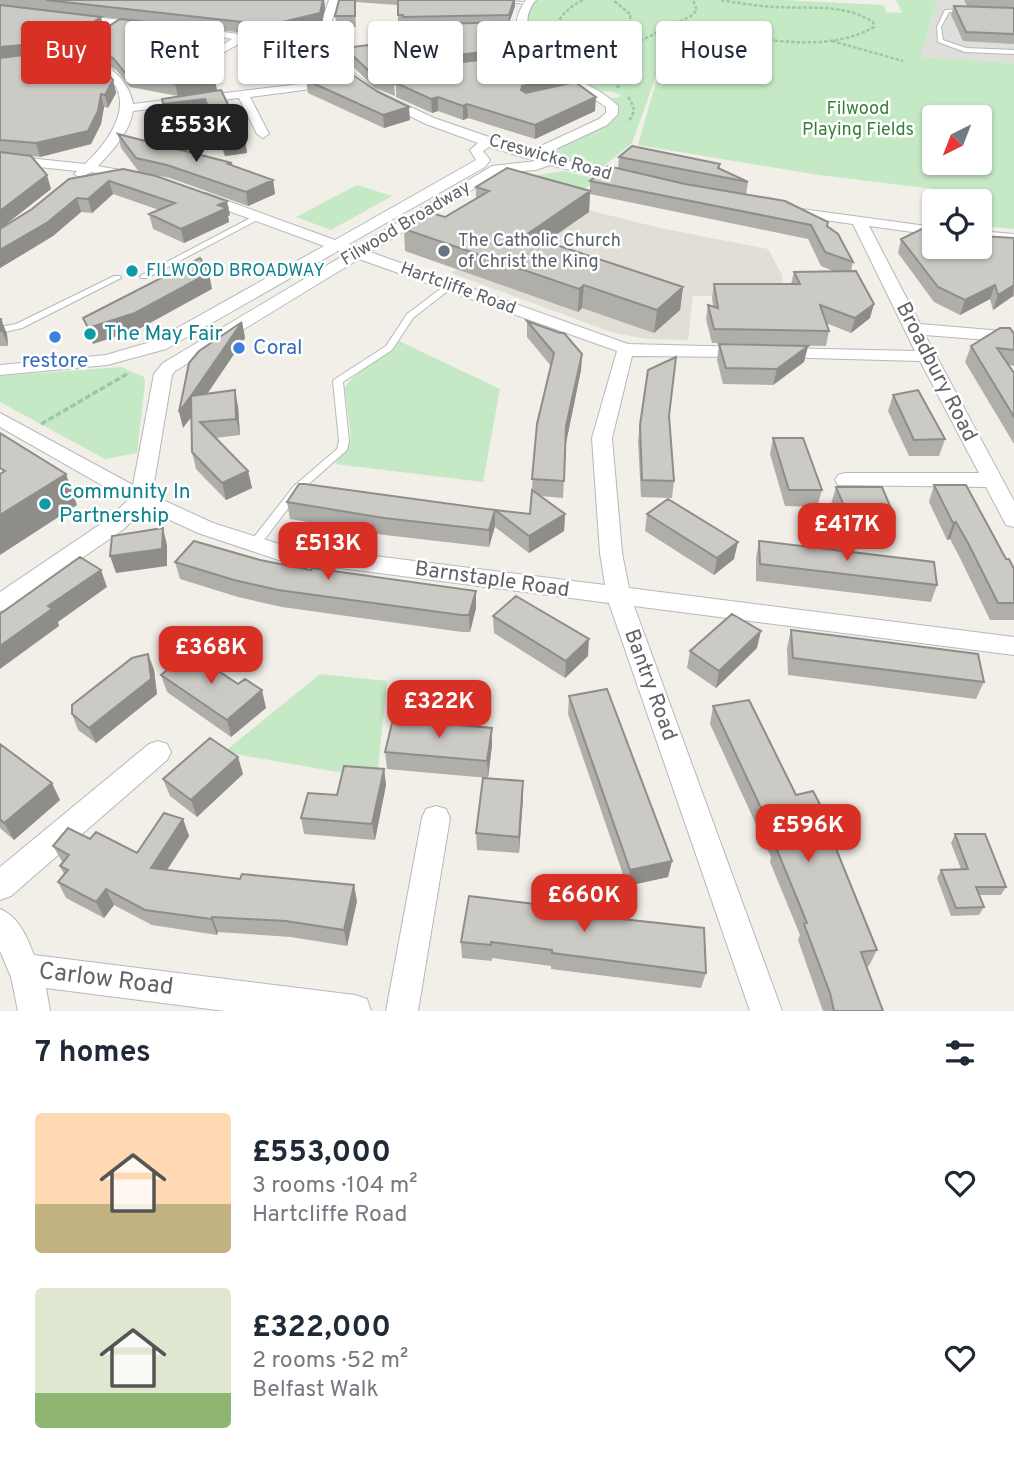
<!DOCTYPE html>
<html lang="en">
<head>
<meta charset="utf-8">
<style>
  body { margin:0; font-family:Overpass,sans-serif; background:#f2f2f3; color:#1f2937; height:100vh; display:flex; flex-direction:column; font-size:26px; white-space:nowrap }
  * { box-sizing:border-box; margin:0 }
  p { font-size:23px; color:#747a83 }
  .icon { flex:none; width:38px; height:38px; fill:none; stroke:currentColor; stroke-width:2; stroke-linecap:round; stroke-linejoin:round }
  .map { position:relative; height:1011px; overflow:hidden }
  .sheet { display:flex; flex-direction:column; background:#fff; flex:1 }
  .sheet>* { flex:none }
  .guide { position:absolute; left:21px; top:21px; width:973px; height:63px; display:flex; gap:14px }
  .needle { width:46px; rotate:222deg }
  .fabs { position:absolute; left:922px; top:105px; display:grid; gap:14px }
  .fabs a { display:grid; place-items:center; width:70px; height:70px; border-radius:7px; background:#fff; box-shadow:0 2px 5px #0004; font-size:35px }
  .price { position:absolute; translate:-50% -60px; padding:0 16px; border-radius:14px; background:#d93025; color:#fff; font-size:23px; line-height:46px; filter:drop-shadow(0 2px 4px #0008) }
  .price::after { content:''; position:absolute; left:50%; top:42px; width:21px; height:16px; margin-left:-10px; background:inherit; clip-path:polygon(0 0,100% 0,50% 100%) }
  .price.active { background:#222; color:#fff }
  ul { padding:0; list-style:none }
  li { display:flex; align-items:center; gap:21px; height:175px; padding:0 35px }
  li span { display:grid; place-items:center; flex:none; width:196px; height:140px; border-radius:7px; color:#555 }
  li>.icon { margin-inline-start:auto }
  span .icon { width:84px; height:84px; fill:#fffc; stroke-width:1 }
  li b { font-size:30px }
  h2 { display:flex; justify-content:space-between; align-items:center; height:84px; padding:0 35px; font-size:30px }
  .chip { padding:0 24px; border-radius:7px; background:#fff; box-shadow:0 2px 5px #0004; font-size:24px; line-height:63px }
  .chip.active { background:#d93025; color:#fff }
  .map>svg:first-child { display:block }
  .industrial { fill:#e0deda }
  .education { fill:#e1ded6 }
  .green { fill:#c5e8c5; fill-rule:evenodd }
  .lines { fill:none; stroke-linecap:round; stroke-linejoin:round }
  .service-casing { stroke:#b5b8bc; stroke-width:2 }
  .minor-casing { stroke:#b5b8bc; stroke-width:2 }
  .path-far1 { stroke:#9cc7a9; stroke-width:2.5; stroke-dasharray:3.5 2; stroke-linecap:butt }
  .path { stroke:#9cc7a9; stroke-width:3.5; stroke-dasharray:6 2.5; stroke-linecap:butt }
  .service { fill:#fff; fill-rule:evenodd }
  .minor { fill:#fff; fill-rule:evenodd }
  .wall { fill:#afaea9 }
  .shaded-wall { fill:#8f8d8a }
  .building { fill:#cccac5; stroke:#8f8d8a; stroke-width:2 }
  .worship-dot { fill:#6b7280; stroke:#fff; stroke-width:2.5 }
  .culture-dot { fill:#0f9aa8; stroke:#fff; stroke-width:2.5 }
  .shop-dot { fill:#3f7fe0; stroke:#fff; stroke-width:2.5 }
  .labels { text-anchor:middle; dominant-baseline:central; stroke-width:5; stroke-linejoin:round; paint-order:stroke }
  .far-park-label { font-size:18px; fill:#348238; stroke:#fff }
  .far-street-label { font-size:18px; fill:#5f6368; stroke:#fff }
  .far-worship-label { font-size:18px; fill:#5b616d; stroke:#fff; text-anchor:start }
  .far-culture-label { font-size:18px; fill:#0d838f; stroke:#fff; text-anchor:start }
  .culture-label { font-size:21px; fill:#0d838f; stroke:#fff; text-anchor:start }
  .shop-label { font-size:21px; fill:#366cbe; stroke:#fff; text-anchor:start }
  .street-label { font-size:21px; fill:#5f6368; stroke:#fff }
  .near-street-label { font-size:24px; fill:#5f6368; stroke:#fff }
</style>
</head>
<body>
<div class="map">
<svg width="1014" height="1011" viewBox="0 0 1014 1011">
  <rect width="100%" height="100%" fill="#f1efe8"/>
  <path class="industrial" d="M937 0H1014V63L921 57Z"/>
  <path class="education" d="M548 200 660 228 768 249 782 275 783 296H693L688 340 646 339 611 332 451 273 516 230Z"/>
  <path class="green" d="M535 0H781L884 5 886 12 902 13 896 0H937L921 57 1014 63V229L980 226V201H952L943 190 819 175 638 145 663 57 632 143 600 169 543 153 610 123 619 110 611 99 622 96C610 89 607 94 596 90 570 83 515 48 527 14 528 10 533 4 535 0ZM934 117H980V163H934Z
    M564 171 596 179 570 202 514 173 538 175Z
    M357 185 392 196 331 230 296 217Z
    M399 341 500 389 483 482 335 464 351 438 345 387C360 367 384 358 399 341Z
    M121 367 144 377 145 383 137 453 105 459 0 402V376Z
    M320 674 387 681 377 779 224 752Z"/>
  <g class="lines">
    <defs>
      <path id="service" d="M480 0H504L530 3 528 4Z
        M965 9 967 11 949 12 941 27 943 40 966 48 1014 50V54L965 52 938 42 937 27 945 10Z
        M256 215 263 217 147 278H141L140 276Z
        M114 276H120L121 278 22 328 0 333V327L16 324Z
        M447 284H450L454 286 413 318 392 350 343 382 349 441 347 450 302 490 258 548H250L249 545 250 542 294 486 337 449 339 441 333 381 335 379 386 346 407 314Z"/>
      <path id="minor" d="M329 0H339L327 35 343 65 381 93 434 118 530 151 599 119 606 113V107C575 83 487 56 526 0H536C528 9 526 19 528 31 537 75 591 77 618 106V114L607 125 543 155 630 176 632 179 625 183 550 165 536 170 500 173 370 252 628 344 744 347 753 352 744 357 632 356 612 438 622 553 629 588 1014 637V655L634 606 782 1011H750L609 603 279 560 198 533 144 508 124 529 8 609 0 611V592L108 519 128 500 0 427V413L133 485 154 374 163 363 346 254 338 251 166 349 107 365 0 375V365L106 355 154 341 324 246 196 199V193H206L335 240 476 160 470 150 478 143 426 124 373 98 335 69 323 47 244 41 212 59 207 56 208 54 232 39 188 31 193 28 276 39 320 41 317 35ZM489 147 536 161 492 166 357 247 349 244 485 167 490 160 483 151ZM359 259 617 351 592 438 600 553 605 585 279 544 213 523 152 495 172 375 175 371Z
        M75 15 140 22 145 25 140 28 72 20V16Z
        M78 56C104 61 128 76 133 104L334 80 340 83 334 86 250 97 269 134 263 138 257 134 239 98 133 111C129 133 113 150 98 166L142 174V180L137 181 91 172 81 178 74 174 77 171 0 163V155L85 164C125 127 142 77 74 61L73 59Z
        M787 207 934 227V235L869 226 920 324 1014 332V342L925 335 1014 501V527L1006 525 986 487 838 485 835 480 838 475 845 473H979L920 361 774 357 771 353 774 349 780 348 915 351 853 224 782 214 780 211Z
        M980 231 1014 234V242L980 239Z
        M158 741 167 744 171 752 167 760 11 896 0 900V867L149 744Z
        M436 806 446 809 450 818 418 1011H386L422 818 426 809Z
        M0 909C19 917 27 937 34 955L355 995 367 999 371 1011H225L46 988 50 1011H18L11 977 0 951Z"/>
    </defs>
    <use href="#service" class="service-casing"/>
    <use href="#minor" class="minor-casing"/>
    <path class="path-far1" d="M583 0C532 26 563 62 605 72 615 74 627 72 638 72 641 50 624 37 631 15L613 0
      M677 24C735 34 821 58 874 27L873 22C844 3 809 9 775 7 757 6 738 3 720 0
      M832 41 903 61
      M619 88 605 72 610 56 691 16 697 10 693 0
      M628 97C635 107 636 112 628 122"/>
    <path class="path" d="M41 424 127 374"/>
    <use href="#service" class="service"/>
    <use href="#minor" class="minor"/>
  </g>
  <path class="wall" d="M0 0H324L325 8 322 24 272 36 174 25 221 30 223 42 209 50 187 55 190 69 215 79 217 91 245 140 247 153 225 156 207 112 166 117 162 99 200 93 178 96 130 87 116 70 86 55 83 43 120 19 27 8 104 28 67 52 63 53 113 80 116 93 108 108 104 107 101 124 91 144 40 157 31 156 51 189 1 228 123 169 230 215 228 216 229 222 184 243 153 229 149 214 159 210 113 194 92 213 81 212 53 236 0 268Z
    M339 0H515V6L509 23 524 47V55L565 76V84L595 111 535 139 468 118 463 120 438 111 432 113 396 97V83L400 77 403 26H398V5L355 2 356 27H337L335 16Z
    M964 0H1014V44L963 41 951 15 954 6H967Z
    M345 48 394 84 395 96 375 88 346 60Z
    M260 59 343 76 410 120 384 128 308 93 306 80 287 83 261 71Z
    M118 134 232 166 273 180 275 194 248 206 170 178 139 172 121 148Z
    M619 157 719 168 748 182 746 194 827 227 853 262 851 271 870 318 851 333 826 323 829 331 826 346 712 343 706 319 708 305 713 306 712 298 714 284H791L794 272 833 271 821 266 808 239 590 194 589 212 546 242 683 287 680 310 654 333 582 308 578 312 405 251 404 229 445 217 476 199V187L590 191V181L618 169Z
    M983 236 1014 238V297L1013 296 993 310 990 299 960 315 934 302 898 253 901 239 934 247 979 250Z
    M0 319 7 334 8 346H0Z
    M527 321 582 354 581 370 566 443 563 498 541 496 565 514 564 531 529 553 495 527V510L530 514 537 424 551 366 527 337Z
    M242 322 245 338 207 393 238 406 240 435 215 438 248 471 252 488 226 500 196 469 192 452 191 417 183 428Z
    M1014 334V366L1009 365 1014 373V444L965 362 971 346Z
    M719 344 808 346 804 362 773 385 723 384 717 360Z
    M893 395 945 439 939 456H909L888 411Z
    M669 416 674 481 672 498 641 497 638 441 640 425Z
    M773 438 822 490 817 507 785 506 770 454Z
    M934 485 1014 569V620H990L961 560 950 539 947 540 929 502Z
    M836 487 890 506 885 523H839L831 504Z
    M287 502 495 526 489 547 385 535 290 519Z
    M647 514 734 559 714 575 645 531Z
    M759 541 937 585 931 602 756 581V558Z
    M260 560 311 570 476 591V608L470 632H462L282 607 238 597 180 579 175 562Z
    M493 616 588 656 565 678 494 633Z
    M791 630 984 682 976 699 788 675 787 648Z
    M757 648 716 688 687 668 690 651Z
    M148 654 154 670 157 694 96 743 78 730 72 714Z
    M161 675 266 708 231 737 167 692Z
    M569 696 672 861 668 877 627 886 568 714Z
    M713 706 796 795 827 818 826 823 877 950 869 966 866 967 883 1011H823L798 940 800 935 770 862 771 857 710 724Z
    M0 744 60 800 14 840 0 828Z
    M492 745 488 778 387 769 385 752Z
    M238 757 243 774 197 817 170 796 163 779Z
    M384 769 386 785 375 840 304 834 301 818 337 795Z
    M523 798 519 853 477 850 476 833Z
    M183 819 189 836 167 869 357 901 347 946 291 937 218 932 217 935 152 925 114 905 104 918 66 898 58 882 64 874 60 866 63 863 53 846 90 839 137 853Z
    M955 834 1006 887 1001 895H979L984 907 979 915 951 916 937 878 941 870 961 869 951 843Z
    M585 915 706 973 701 988 551 969V966L492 958V961L462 958 461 942Z"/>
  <path class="shaded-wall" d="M324 0 325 8 322 24 272 36 270 25Z
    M514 0H515V6L508 26 509 15Z
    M101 17 104 28 67 52 0 59V47Z
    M221 30 223 42 209 50 187 55 185 44Z
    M524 47V60L450 69 447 59 449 56Z
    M342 64 343 76 287 83 285 71Z
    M565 76V89L521 99 522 86Z
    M215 79 217 91 178 96 175 84Z
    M113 80 116 93 108 108 105 95Z
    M101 94 104 107 101 124 91 144 40 157 36 143Z
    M438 97V111L432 113 431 99Z
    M596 97 595 111 535 139V125Z
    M205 99 207 112 166 117 163 104Z
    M467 104 468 118 463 120V106Z
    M409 107 410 120 384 128 383 115Z
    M245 140 247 153 225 156 222 143Z
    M47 175 51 189 0 229V211Z
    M273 180 275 194 248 206 246 192Z
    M109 181 113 194 92 213 88 199Z
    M590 191 589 212 525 256 526 235Z
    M77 198 81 212 53 236 0 268V250Z
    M227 201 230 215 228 216 229 222 184 243 181 229 218 205Z
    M209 273 212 289 139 329 93 344 88 328Z
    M584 285 582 308 578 312 579 289Z
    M995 285 990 299 960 315 965 300Z
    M1014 285 1013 296 993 310 998 295Z
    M683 287 680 310 654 333 657 310Z
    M874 304 870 318 851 333 855 318Z
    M1 319 7 334 8 346 2 331Z
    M242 322 245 338 195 412 191 396Z
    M808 346 804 362 773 385 777 369Z
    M582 354 581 370 566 443V426Z
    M235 390 238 406 240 435 236 419Z
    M191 396 195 412 183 428 179 412Z
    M248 471 252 488 226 500 222 483Z
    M66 474 77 505 0 555V515Z
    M495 510V526L489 547V530Z
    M565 514 564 531 529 553V536Z
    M956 522 950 539 947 540 953 523Z
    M163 528 167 545V566L116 573 110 556Z
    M738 542 734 559 714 575 717 558Z
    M101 570 107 587 58 622 59 626 0 669V646L48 606Z
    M476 591V608L470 632 469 615Z
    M761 631 757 648 716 688 719 671Z
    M589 639 588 656 565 678 566 661Z
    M148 654 154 670 157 694 96 743 89 728Z
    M262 690 266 708 231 737 227 720Z
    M492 728V745L488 778 487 761Z
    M238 757 243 774 197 817 191 800Z
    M384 769 386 785 375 840 372 824Z
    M523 781V798L519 853V837Z
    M52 783 60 800 14 840 4 823Z
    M183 819 189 836 158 884 151 868Z
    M672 861 668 877 627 886 630 870Z
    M354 885 357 901 347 946 344 930Z
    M106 889 114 905 104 918 96 902Z
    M212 917 218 932 217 935 211 919Z"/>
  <path class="building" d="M46 0H323L320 13 270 25Z
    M339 0H355V16H335Z
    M398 0H514L509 15 403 17V15H398Z
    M0 5 101 17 64 41 0 47Z
    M954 6 1014 8V34L966 32Z
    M120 19 221 30 207 39 185 44 190 69 207 61 215 79 175 84 127 75 113 58 83 43Z
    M509 22 524 47 449 56 447 59 453 63 533 54 565 76 522 86 521 90 526 93 575 82 596 97 535 125 467 104 463 106 438 97 431 99 396 83V73L400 77 403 25Z
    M368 45 394 84 374 76 345 48Z
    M328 50 342 64 285 71 260 59Z
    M47 52 76 54 101 65 113 80 105 95 101 94 98 111 88 131 36 143 0 140V58Z
    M353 75 378 92 409 107 383 115 306 80Z
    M221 90 245 140 222 143 205 99 163 104 162 99Z
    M118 134 232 163 228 164 273 180 246 192 167 165 136 158Z
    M632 146 720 164 718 168 748 182 619 157Z
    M0 152 31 156 47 175 0 211Z
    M608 166 685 184 785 201 828 222 827 226 838 234 853 262 825 252 811 225 590 181Z
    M507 168 590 191 526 235 683 287 657 310 584 285 579 289 404 229 421 215 426 217 432 213 445 217 489 191 476 187Z
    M123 169 156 176 227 201 218 205 227 208 181 229 149 214 175 203 109 181 88 199 77 198 48 222 0 250V229L32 209 69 179Z
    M934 223V247H970L990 255 983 236 1014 238V285L998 295 995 285 965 300 938 287 901 239Z
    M200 258 209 273 135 313 88 328 83 318Z
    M856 271 874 304 855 318 820 305 829 331 714 329 708 305 718 308 714 284H800L794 272Z
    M0 319H1L2 331H0Z
    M527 321 560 333H564L582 354 566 426 564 481 532 479 537 424 554 353Z
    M242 322 191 396 235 390 236 419 200 422 248 471 222 483 192 452 191 396 179 412 189 363 199 351Z
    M1000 328H1010L1014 334V350L997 348 1014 373V417L971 346Z
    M719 344 808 346 777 369 726 368Z
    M676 357 669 416 674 481 642 480 640 425 648 370Z
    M918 390 945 439 914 440 893 395Z
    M0 433 66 474 0 515V474L5 471 0 468Z
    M773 438H803L822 490H789Z
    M299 484H305L495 510 489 530 384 518 287 502Z
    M934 485H966L1006 559H1009L1014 569V603H998L968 543 956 522 953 523Z
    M836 487H882L890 506H844Z
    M532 490 565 514 529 536 495 510 530 514Z
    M668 499 738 542 717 558 647 514Z
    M163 528 162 549 110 556 112 536Z
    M194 541 260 560 311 570 312 568 476 591 469 615H461L278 590 234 580 175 562Z
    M759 541 934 562 937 585 760 564Z
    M80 557 101 570 48 606 52 609 0 646V614Z
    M516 596 589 639 566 661 493 616Z
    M732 614 761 631 719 671 690 651Z
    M791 630 978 654 984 682 793 658Z
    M190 652 238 684 245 679 262 690 227 720 161 675Z
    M148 654 151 679 89 728 72 714V705L132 658Z
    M607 689 672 861 630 870 569 696Z
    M749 700 796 795 813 791 827 818 824 819 877 950 861 952 883 1011H834L830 993 804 924 807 923 775 845 778 844 713 706Z
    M393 719 492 728 487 761 385 752Z
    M210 738 238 757 191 800 163 779Z
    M0 744 52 783 4 823 0 819Z
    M344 766 384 769 372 824 301 818 308 793 337 795Z
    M483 778 523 781 519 837 476 833Z
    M164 813 183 819 151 868 240 879 242 874 354 885 344 930 286 921 212 917 211 919 145 910 106 889 96 902 58 882 68 870 60 866 69 855 53 846 68 828 90 839 96 832 137 853Z
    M955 834H985L1006 887H976L984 907 956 908 941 870 968 869Z
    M469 896 585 910V915L704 928 706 973 552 953V950L491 942V945L461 942Z"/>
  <circle class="worship-dot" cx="444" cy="251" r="7"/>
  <g class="culture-dot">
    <circle cx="132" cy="271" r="7"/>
    <circle cx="90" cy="334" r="7"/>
    <circle cx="45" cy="504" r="7"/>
  </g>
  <g class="shop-dot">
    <circle cx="55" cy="337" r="7"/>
    <circle cx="239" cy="348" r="7"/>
  </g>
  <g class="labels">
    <g class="far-park-label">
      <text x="858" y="109">Filwood<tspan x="858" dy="21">Playing Fields</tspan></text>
    </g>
    <g class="far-street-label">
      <text transform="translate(550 158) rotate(16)">Creswicke Road</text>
      <text transform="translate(406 224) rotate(-31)">Filwood Broadway</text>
      <text transform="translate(458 289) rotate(20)">Hartcliffe Road</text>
    </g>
    <g class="far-worship-label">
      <text x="458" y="241">The Catholic Church<tspan x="458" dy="21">of Christ the King</tspan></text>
    </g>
    <g class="far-culture-label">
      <text x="146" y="271">FILWOOD BROADWAY</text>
    </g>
    <g class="culture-label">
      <text x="104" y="334">The May Fair</text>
      <text x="59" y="492">Community In<tspan x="59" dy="24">Partnership</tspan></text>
    </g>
    <g class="shop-label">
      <text x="253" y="348">Coral</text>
      <text x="55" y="361" text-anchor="middle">restore</text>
    </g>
    <g class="street-label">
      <text transform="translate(936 372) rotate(63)">Broadbury Road</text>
      <text transform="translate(492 580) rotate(8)">Barnstaple Road</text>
      <text transform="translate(650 685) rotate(70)">Bantry Road</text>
    </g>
    <g class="near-street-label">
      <text transform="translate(106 980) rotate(7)">Carlow Road</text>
    </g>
  </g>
</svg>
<div class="fabs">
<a><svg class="needle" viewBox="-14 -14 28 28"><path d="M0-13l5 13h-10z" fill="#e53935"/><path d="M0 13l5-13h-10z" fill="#747a83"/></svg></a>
<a><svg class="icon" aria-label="locate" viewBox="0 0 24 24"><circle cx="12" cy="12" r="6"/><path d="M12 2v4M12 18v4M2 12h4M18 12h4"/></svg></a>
</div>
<b class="price active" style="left:196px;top:164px">£553K</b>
<b class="price" style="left:847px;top:563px">£417K</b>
<b class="price" style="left:328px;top:582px">£513K</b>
<b class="price" style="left:211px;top:686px">£368K</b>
<b class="price" style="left:439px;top:740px">£322K</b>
<b class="price" style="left:808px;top:864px">£596K</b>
<b class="price" style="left:584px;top:934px">£660K</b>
<div class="guide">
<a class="chip active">Buy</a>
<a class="chip">Rent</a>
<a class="chip">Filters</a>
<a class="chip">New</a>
<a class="chip">Apartment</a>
<a class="chip">House</a>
</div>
</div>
<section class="sheet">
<h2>7 homes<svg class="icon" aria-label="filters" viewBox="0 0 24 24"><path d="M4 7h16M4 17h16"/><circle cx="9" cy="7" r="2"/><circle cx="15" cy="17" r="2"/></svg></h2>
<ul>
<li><span style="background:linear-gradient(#ffd9b3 65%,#c2b280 0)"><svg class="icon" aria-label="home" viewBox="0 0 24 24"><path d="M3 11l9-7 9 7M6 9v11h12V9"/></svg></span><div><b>£553,000</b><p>3 rooms · 104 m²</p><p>Hartcliffe Road</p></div><svg class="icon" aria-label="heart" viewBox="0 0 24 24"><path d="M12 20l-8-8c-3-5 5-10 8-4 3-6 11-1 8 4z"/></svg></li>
<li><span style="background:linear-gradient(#dfe7d0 75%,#8fb573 0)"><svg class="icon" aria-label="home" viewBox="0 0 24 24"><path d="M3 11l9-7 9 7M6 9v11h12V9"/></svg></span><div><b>£322,000</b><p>2 rooms · 52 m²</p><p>Belfast Walk</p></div><svg class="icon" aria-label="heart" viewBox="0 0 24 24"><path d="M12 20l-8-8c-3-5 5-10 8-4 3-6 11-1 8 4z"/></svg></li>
</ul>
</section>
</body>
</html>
